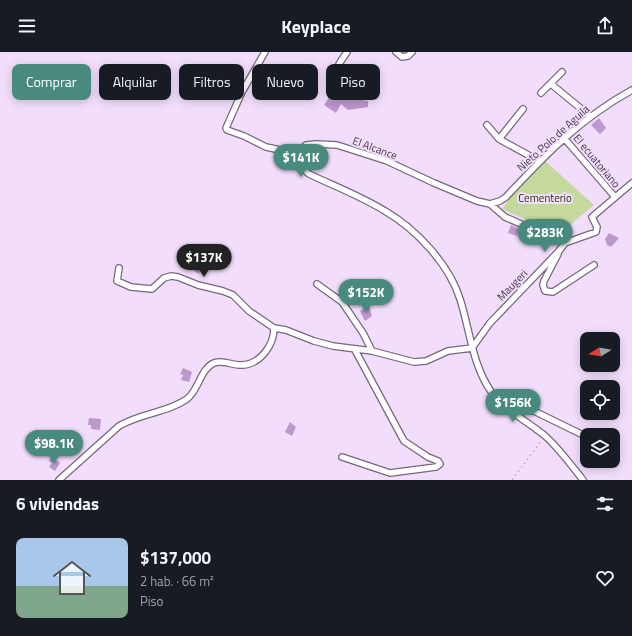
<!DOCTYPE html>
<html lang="es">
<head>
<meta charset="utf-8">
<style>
  body { margin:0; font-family:"Titillium Web",sans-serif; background:#20242c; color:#f1f3f6; height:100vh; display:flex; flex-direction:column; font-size:15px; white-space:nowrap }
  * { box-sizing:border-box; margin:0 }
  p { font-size:13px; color:#9ea1a6 }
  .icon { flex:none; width:22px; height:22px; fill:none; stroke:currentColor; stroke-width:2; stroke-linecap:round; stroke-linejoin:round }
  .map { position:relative; height:428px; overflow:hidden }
  .details { display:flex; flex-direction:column; background:#171b24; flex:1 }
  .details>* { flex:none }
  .top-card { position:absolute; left:12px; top:12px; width:400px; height:36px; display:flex; gap:8px }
  .needle { width:26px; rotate:259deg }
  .tools { position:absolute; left:580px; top:280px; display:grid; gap:8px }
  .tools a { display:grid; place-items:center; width:40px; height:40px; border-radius:8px; background:#171b24; box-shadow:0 2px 10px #0003; font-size:20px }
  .price { position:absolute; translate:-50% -34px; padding:0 9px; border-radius:14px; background:#488b7e; color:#fff; font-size:13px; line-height:26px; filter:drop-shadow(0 1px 2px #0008) }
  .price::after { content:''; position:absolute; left:50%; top:24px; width:12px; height:9px; margin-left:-6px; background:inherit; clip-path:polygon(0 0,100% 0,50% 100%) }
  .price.on { background:#222; color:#fff }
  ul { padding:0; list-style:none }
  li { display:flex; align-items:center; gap:12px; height:100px; padding:0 16px }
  li span { display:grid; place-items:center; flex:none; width:112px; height:80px; border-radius:8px; color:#555 }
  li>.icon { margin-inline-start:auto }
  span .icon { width:48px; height:48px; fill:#fffc; stroke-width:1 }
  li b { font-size:17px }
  h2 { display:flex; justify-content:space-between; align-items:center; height:48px; padding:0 16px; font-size:17px }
  .chip { padding:0 14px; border-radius:8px; background:#171b24; box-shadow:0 2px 10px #0003; font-size:14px; line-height:36px }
  .chip.on { background:#488b7e; color:#fff }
  header { display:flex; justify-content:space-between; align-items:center; height:52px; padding:0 16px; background:#171b24; font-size:18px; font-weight:700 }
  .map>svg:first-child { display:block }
  .green { fill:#c5d89d }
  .building { fill:#bc98cd }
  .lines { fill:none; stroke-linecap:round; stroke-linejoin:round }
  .minor-casing { stroke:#77667f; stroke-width:8 }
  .path { stroke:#a495ab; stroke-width:1; stroke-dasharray:2 3; stroke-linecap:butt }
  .minor { stroke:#fff; stroke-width:5.5 }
  .labels { text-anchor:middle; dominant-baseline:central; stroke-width:4; stroke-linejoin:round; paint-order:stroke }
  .street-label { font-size:11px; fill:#413a45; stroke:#f2defc }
  .park-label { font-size:11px; fill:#242f01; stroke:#f2defc }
</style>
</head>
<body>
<header><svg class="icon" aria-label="menu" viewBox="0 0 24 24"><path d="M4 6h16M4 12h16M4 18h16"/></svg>Keyplace<svg class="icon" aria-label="share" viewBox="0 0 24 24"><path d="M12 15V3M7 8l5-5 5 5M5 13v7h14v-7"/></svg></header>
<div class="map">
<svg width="632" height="428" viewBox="0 0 632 428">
  <rect width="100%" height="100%" fill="#f2defc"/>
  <path class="green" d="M543 107 594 153 559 182 502 157 522 130Z"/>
  <path class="building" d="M336 35 339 38 344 36 351 44 363 43V48L368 49V55L348 58 341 52 336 61 324 53Z
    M599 66 606 76 600 82 591 73Z
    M511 173 519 177 517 184 508 181Z
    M609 181 619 186 611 195 607 193 605 187Z
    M195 209 202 210 199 222 194 219Z
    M369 254 372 264 365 269 360 259Z
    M183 316 192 320 189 330 181 328 183 323 180 322Z
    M89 366 101 367 100 378 91 377V373H88Z
    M290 370 296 375 292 384 285 380Z
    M52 405 60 411 55 419 49 415 52 411 49 409Z"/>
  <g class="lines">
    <defs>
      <path id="minor" d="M265 0 242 40 226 76 227 78 244 84 266 95 299 102
        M347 0C343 7 335 14 338 23L357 35
        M396 0 402 5 408 4 412 0
        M551 32 590 64
        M541 41 562 20
        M487 73 499 87 539 109
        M564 86 615 145
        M499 87 523 57
        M490 152 500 149 506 145C545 103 581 66 632 38
        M565 191 505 165 490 152 477 149 434 131 387 109 337 93 316 92 306 93 303 96 299 102V110L302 116 309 122C334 134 361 144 385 159 416 177 449 212 460 247 470 278 472 313 492 341 505 358 527 369 544 383 557 394 572 414 583 428
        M558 202 544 229 543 233 545 239 553 240 594 213
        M119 216 117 229 131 235 152 237 164 226 171 224 178 225 198 233 223 239 233 243 249 259 274 276
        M317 232 342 250 363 281 372 299
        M472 296 490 271 559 199 565 191 596 180 597 175 592 165 632 131
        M513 360 526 358 534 359 581 382
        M342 405 390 421 436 415 440 412 438 409 428 405 404 389 355 298
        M59 428 119 374C140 361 167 361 187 347 199 338 200 317 214 311 223 307 233 314 241 313 260 313 274 293 274 276L286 278 314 289 333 294 372 299 414 310 426 309 448 299 472 296"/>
    </defs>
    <use href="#minor" class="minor-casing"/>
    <path class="path" d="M512 428 542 388"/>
    <use href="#minor" class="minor"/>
  </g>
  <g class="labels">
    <g class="street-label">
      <text transform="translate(553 86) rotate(-42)">Nieto Polo de Aguila</text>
      <text transform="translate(375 96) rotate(20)">El Alcance</text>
      <text transform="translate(597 109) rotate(50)">El ecuatoriano</text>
      <text transform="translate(512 233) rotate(-46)">Maugeri</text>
    </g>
    <g class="park-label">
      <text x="545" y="146">Cementerio</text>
    </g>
  </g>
</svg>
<div class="tools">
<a><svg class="needle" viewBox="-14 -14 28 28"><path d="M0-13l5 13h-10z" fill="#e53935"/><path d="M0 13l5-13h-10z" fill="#9ea1a6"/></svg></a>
<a><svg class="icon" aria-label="locate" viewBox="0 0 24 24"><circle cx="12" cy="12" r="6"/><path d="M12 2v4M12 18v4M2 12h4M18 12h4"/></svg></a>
<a><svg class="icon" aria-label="layers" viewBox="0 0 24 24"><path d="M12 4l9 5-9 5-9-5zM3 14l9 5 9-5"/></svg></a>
</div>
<b class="price" style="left:301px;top:126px">$141K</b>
<b class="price" style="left:545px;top:201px">$283K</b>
<b class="price on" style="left:204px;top:226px">$137K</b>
<b class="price" style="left:366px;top:261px">$152K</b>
<b class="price" style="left:513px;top:371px">$156K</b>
<b class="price" style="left:54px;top:412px">$98.1K</b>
<div class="top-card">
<a class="chip on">Comprar</a>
<a class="chip">Alquilar</a>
<a class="chip">Filtros</a>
<a class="chip">Nuevo</a>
<a class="chip">Piso</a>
</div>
</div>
<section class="details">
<h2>6 viviendas<svg class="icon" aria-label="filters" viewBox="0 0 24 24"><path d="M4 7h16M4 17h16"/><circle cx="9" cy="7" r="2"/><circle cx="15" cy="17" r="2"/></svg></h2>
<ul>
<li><span style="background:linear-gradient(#a9c7e8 60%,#7fa58c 0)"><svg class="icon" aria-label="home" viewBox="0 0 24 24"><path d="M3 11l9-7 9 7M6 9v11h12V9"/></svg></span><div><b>$137,000</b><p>2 hab. · 66 m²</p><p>Piso</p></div><svg class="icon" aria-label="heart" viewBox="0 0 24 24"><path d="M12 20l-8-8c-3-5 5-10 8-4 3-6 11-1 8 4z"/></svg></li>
</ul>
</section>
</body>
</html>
